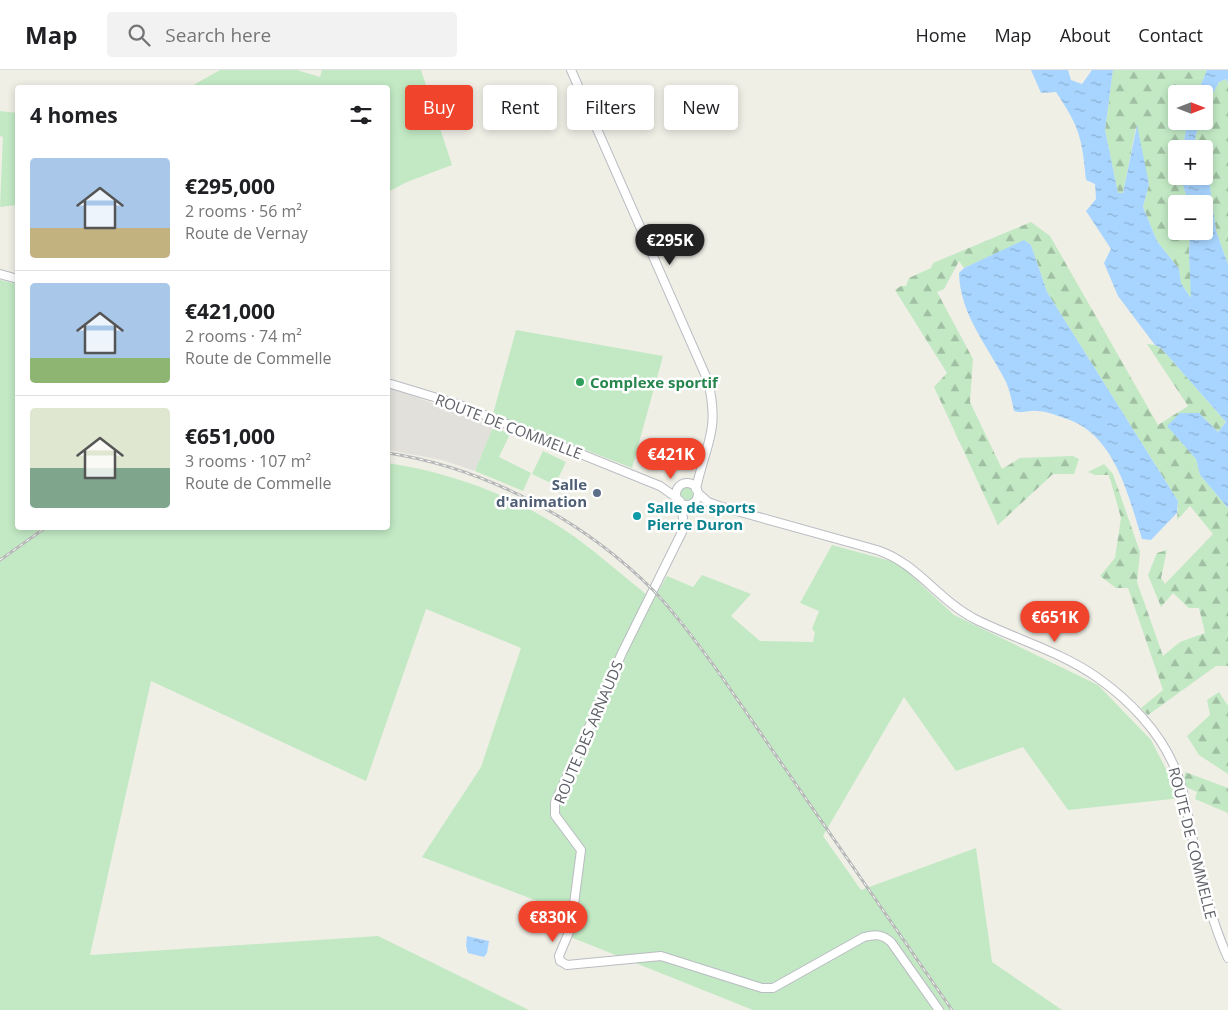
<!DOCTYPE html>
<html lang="en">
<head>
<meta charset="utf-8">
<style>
  body { margin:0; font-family:"Open Sans",sans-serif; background:#f2f2f2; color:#202124; height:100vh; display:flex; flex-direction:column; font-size:19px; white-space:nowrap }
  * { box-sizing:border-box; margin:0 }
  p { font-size:16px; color:#757577 }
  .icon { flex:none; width:28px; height:28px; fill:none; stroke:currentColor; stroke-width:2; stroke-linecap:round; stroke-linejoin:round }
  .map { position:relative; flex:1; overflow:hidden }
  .side { position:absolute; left:15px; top:15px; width:375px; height:445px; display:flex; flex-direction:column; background:#fff; border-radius:5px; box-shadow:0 2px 8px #0003 }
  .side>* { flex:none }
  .guide { position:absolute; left:405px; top:15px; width:475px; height:45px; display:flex; gap:10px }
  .needle { width:32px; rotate:90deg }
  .controls { position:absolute; left:1168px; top:15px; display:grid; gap:10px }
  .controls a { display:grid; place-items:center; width:45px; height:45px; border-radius:5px; background:#fff; box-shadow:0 2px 8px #0003; font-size:25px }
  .price { position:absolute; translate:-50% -42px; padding:0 11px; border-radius:18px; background:#f1442c; color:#fff; font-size:16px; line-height:32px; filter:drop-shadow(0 1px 2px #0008) }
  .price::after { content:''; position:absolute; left:50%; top:30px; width:15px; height:11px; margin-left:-8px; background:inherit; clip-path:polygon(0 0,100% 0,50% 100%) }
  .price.selected { background:#222; color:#fff }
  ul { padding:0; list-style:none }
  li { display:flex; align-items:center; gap:15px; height:125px; padding:0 15px }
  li+li { border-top:1px solid #e0e0e0 }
  li span { display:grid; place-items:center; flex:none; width:140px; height:100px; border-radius:5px; color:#555 }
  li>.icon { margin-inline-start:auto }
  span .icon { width:60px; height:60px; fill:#fffc; stroke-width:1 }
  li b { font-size:21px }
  h2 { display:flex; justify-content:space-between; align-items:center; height:60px; padding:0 15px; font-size:21px }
  .tag { padding:0 18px; border-radius:5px; background:#fff; box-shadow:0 2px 8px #0003; font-size:18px; line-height:45px }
  .tag.selected { background:#f1442c; color:#fff }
  header { display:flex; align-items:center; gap:30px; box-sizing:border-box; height:70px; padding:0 25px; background:#fff; border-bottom:1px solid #e0e0e0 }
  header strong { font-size:24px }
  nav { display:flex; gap:28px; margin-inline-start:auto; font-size:18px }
  .search { width:350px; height:45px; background:#f2f2f2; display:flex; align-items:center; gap:12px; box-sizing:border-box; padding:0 18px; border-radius:5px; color:#757577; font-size:19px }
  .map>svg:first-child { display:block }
  .industrial { fill:#e2e0da }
  .grass { fill:#c2e9c4 }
  .forest { fill:url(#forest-firs) }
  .water { fill:url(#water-ripples) }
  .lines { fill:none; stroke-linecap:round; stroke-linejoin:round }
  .secondary-casing { stroke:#b9bcc2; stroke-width:10 }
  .secondary { stroke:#fff; stroke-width:8 }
  .rail-casing { stroke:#b7b8b8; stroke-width:3 }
  .rail { stroke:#fff; stroke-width:1; stroke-dasharray:4; stroke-linecap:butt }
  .leisure-dot { fill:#2e9e5b; stroke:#fff; stroke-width:2 }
  .service-dot { fill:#5c6f8a; stroke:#fff; stroke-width:2 }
  .culture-dot { fill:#0f9aa8; stroke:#fff; stroke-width:2 }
  .labels { text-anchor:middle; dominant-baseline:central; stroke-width:5; stroke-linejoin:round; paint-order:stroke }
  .leisure-label { font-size:15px; font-weight:bold; fill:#27864d; stroke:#fff; text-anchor:start }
  .street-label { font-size:15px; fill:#5e6167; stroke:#fff }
  .service-label { font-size:15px; font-weight:bold; fill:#4e5e75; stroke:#fff; text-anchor:end }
  .culture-label { font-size:15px; font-weight:bold; fill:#0d838f; stroke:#fff; text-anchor:start }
</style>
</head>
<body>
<header>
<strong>Map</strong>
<div class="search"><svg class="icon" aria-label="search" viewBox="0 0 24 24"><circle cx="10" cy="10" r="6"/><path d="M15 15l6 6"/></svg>Search here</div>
<nav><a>Home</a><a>Map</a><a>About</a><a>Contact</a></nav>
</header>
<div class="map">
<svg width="1228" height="940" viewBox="0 0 1228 940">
  <defs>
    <pattern id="forest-firs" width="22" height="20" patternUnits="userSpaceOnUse" patternTransform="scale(1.25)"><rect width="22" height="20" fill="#c2e9c4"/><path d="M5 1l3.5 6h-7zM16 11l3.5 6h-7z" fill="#a1c0a3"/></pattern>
    <pattern id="water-ripples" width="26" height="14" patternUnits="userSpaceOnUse" patternTransform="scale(1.25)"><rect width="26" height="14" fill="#a8d5ff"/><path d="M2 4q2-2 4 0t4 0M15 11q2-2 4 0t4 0" fill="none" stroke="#8cb0d2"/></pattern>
  </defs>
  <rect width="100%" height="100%" fill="#f0efe6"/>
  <path class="industrial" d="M388 316 493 357 475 401 442 390 388 380Z"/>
  <path class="grass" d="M220 0H297L320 7 322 0H421L452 95 407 112 388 122V18L190 17Z
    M0 41 18 43 17 135 0 137 3 67 0 66Z
    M0 210 17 214 18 458H388V393C454 403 520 428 575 467 602 487 627 509 653 530L667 506 693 517 702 505 751 524 731 546 760 571 813 572 815 562 812 559 819 541 800 533 832 475 898 493 954 545 1098 615 1151 670 1181 728 1068 740 1023 677 956 701 904 627 823 766 861 820 976 778 992 892 1062 940H753L568 866 572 844 422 787 481 697 521 578 426 539 366 711 151 611 90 885 378 866 529 940H0Z
    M516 260 663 286 632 398 493 344Z
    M493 357 510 364 499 387 531 403 523 421 475 401Z
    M543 381 566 392 555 415 532 404Z
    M679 423a8 8 0 1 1 16 0a8 8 0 1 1-16 0Z"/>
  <path class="forest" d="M1113 0H1207L1197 24H1176V51H1187L1183 79H1176V106H1180L1189 134H1176V161H1190L1189 184 1192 229 1181 213 1179 199 1157 171 1143 137 1149 114 1136 57 1123 123H1118L1105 60Z
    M1226 9 1228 13V194L1216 161 1209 109 1204 104V79H1193L1199 51H1204V41L1219 12Z
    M1031 152 1050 166 1158 355 1188 336 1147 274 1155 275 1161 278 1226 352 1218 362 1199 343 1168 356 1196 389 1200 405 1228 438V596H1216L1148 645 1141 638 1163 620 1128 518H1116L1100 506 1115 488 1121 448 1109 405H1095L1088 402 1104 394 1113 404 1140 482 1137 512 1163 586 1180 572 1205 563 1199 538H1189L1173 523 1161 537 1148 505 1157 483 1167 480 1161 508 1165 514 1213 464 1190 436 1177 450 1178 431 1047 222 1031 175 1024 171 964 198 959 191 944 219 937 222 973 289 970 332 1002 399 1020 388 1073 386 1079 389 1074 404H1053L998 455 934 317 947 303 895 220 901 216H906L909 208 931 198 933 193Z
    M1219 622 1228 636V704L1199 685 1187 666 1210 645 1207 630Z
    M1185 702 1228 718V743L1195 729 1197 722 1184 716Z"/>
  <path class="water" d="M1031 0H1068L1071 10 1082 14 1092 0H1113L1105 60 1118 123H1123L1137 55 1149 114 1143 137 1157 171 1179 199 1181 213 1191 228 1189 184 1190 161H1204V134H1189L1180 106H1204V104L1209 109 1216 161 1228 194V438L1200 405 1196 389 1167 356 1180 343H1199L1218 362 1226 352 1161 278 1155 275 1118 226 1104 193 1111 179 1086 141 1096 129 1095 114 1086 110C1082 68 1080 58 1056 22L1041 23Z
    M1207 0H1228V13L1226 9 1219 12 1204 41V24H1197Z
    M1187 51H1199L1193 79H1183Z
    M1024 170 1031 175 1047 222 1178 431 1177 443 1151 470 1142 469C1128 425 1115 363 1064 348 1056 345 1046 341 1037 341 1029 340 1022 344 1014 341 1012 332 1010 321 1006 312 988 276 960 245 959 203L964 198Z
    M467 866 489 871 487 883 484 887 468 883 466 876Z"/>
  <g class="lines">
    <defs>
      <path id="secondary" d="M571 0 708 311C720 362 706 372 696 419
        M0 204 18 209
        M391 314 457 334 660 416 677 428
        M676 424a11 11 0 1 1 22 0a11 11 0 1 1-22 0Z
        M698 423 708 432 719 436 877 480C917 493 938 530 975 549 1015 569 1062 582 1098 608 1129 630 1159 661 1174 696 1183 716 1187 740 1191 762 1202 807 1209 846 1228 888
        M680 431 683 448 682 462 622 583 555 733V745L581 780 571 857 559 886 560 891 567 895 661 886 762 918H773L864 867C875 864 882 864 891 872L939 940"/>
    </defs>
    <use href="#secondary" class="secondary-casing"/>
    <use href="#secondary" class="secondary"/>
    <defs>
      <path id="rail" d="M388 383C486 398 583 450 653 520 677 545 697 573 717 600L952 940
        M0 490 45 458"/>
    </defs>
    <use href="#rail" class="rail-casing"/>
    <use href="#rail" class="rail"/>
  </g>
  <circle class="leisure-dot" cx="580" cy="312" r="5"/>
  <circle class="service-dot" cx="597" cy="423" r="5"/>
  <circle class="culture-dot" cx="637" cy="446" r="5"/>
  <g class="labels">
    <g class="leisure-label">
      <text x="590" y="312">Complexe sportif</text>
    </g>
    <g class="street-label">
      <text transform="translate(509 356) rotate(21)">ROUTE DE COMMELLE</text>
      <text transform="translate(588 662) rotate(-67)">ROUTE DES ARNAUDS</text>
      <text transform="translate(1193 773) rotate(76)">ROUTE DE COMMELLE</text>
    </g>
    <g class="service-label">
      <text x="587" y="414">Salle<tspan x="587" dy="17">d'animation</tspan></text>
    </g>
    <g class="culture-label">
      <text x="647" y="437">Salle de sports<tspan x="647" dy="17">Pierre Duron</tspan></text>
    </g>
  </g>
</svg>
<div class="controls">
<a><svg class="needle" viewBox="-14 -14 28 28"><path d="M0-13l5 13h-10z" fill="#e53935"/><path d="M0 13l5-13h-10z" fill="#757577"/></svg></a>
<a>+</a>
<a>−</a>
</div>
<b class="price selected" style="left:670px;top:196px">€295K</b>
<b class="price" style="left:671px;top:410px">€421K</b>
<b class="price" style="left:1055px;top:573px">€651K</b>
<b class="price" style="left:553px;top:873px">€830K</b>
<div class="guide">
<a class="tag selected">Buy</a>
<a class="tag">Rent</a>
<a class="tag">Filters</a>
<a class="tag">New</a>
</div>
<section class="side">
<h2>4 homes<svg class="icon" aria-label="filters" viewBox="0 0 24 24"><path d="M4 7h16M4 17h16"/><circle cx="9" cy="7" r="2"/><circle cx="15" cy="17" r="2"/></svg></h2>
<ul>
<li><span style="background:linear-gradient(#a9c7e8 70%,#c2b280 0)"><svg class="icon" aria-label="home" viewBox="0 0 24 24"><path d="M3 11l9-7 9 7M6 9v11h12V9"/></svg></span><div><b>€295,000</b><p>2 rooms · 56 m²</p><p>Route de Vernay</p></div></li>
<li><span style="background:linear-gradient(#a9c7e8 75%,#8fb573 0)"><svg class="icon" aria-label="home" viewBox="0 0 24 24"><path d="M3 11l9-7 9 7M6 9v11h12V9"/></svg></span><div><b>€421,000</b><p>2 rooms · 74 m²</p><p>Route de Commelle</p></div></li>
<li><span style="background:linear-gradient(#dfe7d0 60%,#7fa58c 0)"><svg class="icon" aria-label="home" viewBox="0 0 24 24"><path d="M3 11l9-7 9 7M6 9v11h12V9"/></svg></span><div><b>€651,000</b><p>3 rooms · 107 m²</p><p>Route de Commelle</p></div></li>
</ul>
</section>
</div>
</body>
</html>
